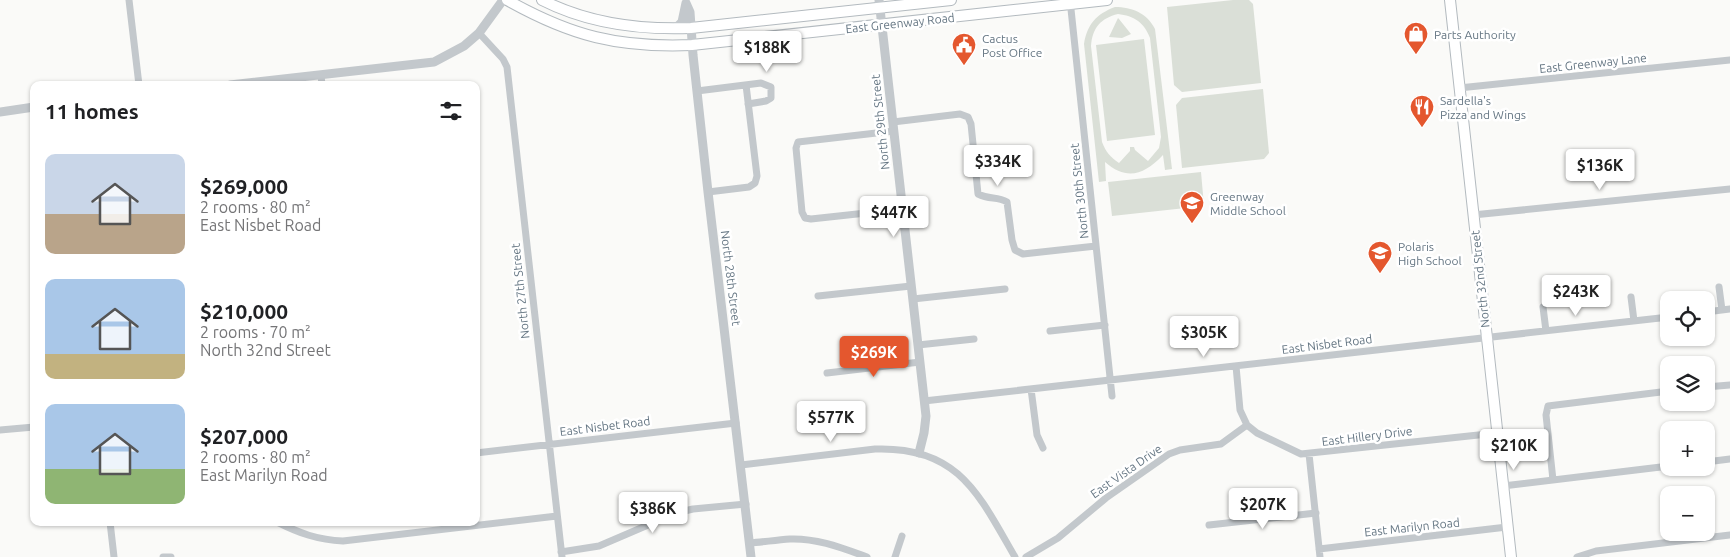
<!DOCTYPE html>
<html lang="en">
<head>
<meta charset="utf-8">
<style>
  body { margin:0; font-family:Ubuntu,sans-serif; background:#f2f2f2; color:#202124; height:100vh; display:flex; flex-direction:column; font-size:19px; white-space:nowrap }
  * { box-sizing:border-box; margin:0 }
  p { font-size:16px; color:#757577 }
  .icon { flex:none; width:28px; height:28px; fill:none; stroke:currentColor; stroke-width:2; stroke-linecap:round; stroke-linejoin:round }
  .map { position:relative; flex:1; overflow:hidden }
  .details { position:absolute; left:30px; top:81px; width:450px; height:445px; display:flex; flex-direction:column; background:#fff; border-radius:10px; box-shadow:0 1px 4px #0004 }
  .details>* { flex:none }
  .tools { position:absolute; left:1660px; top:291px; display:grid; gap:10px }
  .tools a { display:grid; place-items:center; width:55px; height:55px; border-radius:10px; background:#fff; box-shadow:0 1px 4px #0004; font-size:25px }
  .price { position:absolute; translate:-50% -42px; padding:0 11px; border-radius:5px; background:#fff; color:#222; font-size:16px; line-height:32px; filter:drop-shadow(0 1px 2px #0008) }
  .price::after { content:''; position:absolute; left:50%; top:30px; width:15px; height:11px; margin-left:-8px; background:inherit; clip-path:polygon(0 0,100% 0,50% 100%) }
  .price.current { background:#e4572e; color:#fff }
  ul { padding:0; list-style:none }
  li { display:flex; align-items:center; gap:15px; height:125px; padding:0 15px }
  li span { display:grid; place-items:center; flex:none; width:140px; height:100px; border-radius:10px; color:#555 }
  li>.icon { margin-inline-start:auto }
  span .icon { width:60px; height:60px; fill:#fffc; stroke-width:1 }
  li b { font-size:21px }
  h2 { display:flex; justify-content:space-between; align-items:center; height:60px; padding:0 15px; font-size:21px }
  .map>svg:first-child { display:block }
  .green { fill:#dadfd7; fill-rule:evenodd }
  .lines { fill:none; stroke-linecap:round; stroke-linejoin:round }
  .secondary-casing { stroke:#b3babf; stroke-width:12 }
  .minor { stroke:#c3c8cc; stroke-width:7 }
  .tertiary { stroke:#c3c8cc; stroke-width:9 }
  .secondary { stroke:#fff; stroke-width:10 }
  .labels { text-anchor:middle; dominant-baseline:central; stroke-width:5; stroke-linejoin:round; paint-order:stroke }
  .street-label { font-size:12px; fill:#657683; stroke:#fff }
  .poi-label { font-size:12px; fill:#657683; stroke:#fff; text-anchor:start }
</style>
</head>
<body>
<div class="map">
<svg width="1730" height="557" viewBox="0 0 1730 557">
  <rect width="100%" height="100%" fill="#fafaf8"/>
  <path class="green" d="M1233 0H1249L1253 4 1261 83 1182 92 1174 85 1167 7Z
    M1115 7C1132 7 1147 13 1155 29L1172 169 1165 170 1163 155C1144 175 1127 181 1105 162L1106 181 1099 182 1084 44C1087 25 1096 14 1115 7ZM1118 14C1134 16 1144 22 1150 38L1161 137 1159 148 1148 161 1135 150 1134 147H1130V151L1119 163C1110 157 1106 152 1102 142L1091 46C1092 28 1101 18 1118 14Z
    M1118 18 1119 19 1131 34 1122 38 1109 37Z
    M1144 39 1155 135 1107 141 1096 45Z
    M1263 89 1269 153 1264 159 1182 168 1176 105 1182 98Z
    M1201 172 1204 206 1112 216 1108 182Z"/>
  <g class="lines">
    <defs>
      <path id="secondary" d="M507 0C571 36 618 48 692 45L1107 0
        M542 0C589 24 640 30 691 28L951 0
        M1450 0 1511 557"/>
    </defs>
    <use href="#secondary" class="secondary-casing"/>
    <path class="minor" d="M129 0 139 85
      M1070 0 1112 396
      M479 33 503 59 507 67 562 557
      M321 75 322 85
      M1459 88 1730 60
      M697 91 761 83 771 87V98L766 101 748 104
      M893 122 960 114 968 117 971 124 978 194C990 200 997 196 1007 202L1012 240 1015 250 1023 254 1096 246
      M894 131 798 142 796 148 802 212 805 218 811 219 903 209
      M708 192 749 187 755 183 757 176 746 85
      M1473 215 1730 189
      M1719 287 1722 310
      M818 296 911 286
      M1631 297 1634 321
      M913 299 1005 289
      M1543 307 1546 331
      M1706 312 1730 309
      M1050 331 1105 325
      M918 345 974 339
      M1236 366 1240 410 1247 425 1257 433 1301 454 1497 433
      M827 373 920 362
      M1706 387 1730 385
      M1031 389 1037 435 1043 448
      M924 401 1669 317
      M0 430 34 427
      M476 453 736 423
      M1309 454 1320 557
      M1706 462 1730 459
      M741 465 875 449C959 446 979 495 1015 557
      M1553 480 1546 415 1548 406 1669 391
      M1503 486 1669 466
      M110 522 114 557
      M277 522C299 533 318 540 343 541L557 516
      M1209 525 1316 513
      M750 543C763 542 776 540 790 539 817 538 842 548 867 557
      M1319 549 1507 527
      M561 552 599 546 676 513 693 509 746 504
      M163 557H171
      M895 557 902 536
      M1026 557 1058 538 1106 498 1169 454 1180 450 1221 444 1247 425
      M1577 557 1596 551 1730 535"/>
    <path class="tertiary" d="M879 0 926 416 924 433 919 453
      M686 3 690 12 693 55 708 192 751 557
      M676 28 682 22 686 3
      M230 85 434 62 464 46 479 33 503 0
      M0 112 34 107"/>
    <use href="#secondary" class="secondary"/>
  </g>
  <defs>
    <symbol id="shop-pin" viewBox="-11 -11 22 30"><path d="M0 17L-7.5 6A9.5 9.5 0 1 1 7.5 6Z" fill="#e4572e" stroke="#fff"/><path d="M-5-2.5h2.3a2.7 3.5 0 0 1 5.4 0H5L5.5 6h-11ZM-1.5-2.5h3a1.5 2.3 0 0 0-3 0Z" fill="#fff"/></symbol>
    <symbol id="civic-pin" viewBox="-11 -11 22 30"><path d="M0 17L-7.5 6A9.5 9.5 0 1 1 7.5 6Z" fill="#e4572e" stroke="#fff"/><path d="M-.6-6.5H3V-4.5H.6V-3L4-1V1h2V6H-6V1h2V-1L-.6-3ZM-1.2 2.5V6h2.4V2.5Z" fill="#fff"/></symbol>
    <symbol id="restaurant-pin" viewBox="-11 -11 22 30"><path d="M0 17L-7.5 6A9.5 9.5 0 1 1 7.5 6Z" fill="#e4572e" stroke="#fff"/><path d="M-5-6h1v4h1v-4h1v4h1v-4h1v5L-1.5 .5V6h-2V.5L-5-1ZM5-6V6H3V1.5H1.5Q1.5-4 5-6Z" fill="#fff"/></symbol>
    <symbol id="school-pin" viewBox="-11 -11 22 30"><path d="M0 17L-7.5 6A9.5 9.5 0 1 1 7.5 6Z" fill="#e4572e" stroke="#fff"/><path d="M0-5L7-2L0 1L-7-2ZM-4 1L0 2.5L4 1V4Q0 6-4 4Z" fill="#fff"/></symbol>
  </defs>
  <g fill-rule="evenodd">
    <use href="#shop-pin" x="1402" y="20" width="28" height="38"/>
    <use href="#civic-pin" x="950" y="31" width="28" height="38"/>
    <use href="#restaurant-pin" x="1408" y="93" width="28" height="38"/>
    <use href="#school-pin" x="1178" y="189" width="28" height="38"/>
    <use href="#school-pin" x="1366" y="239" width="28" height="38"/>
  </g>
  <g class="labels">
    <g class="street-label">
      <text transform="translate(900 23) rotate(-6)">East Greenway Road</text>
      <text transform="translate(1593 63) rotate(-6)">East Greenway Lane</text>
      <text transform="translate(880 122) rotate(-96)">North 29th Street</text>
      <text transform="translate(1079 191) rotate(-96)">North 30th Street</text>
      <text transform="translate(731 278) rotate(83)">North 28th Street</text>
      <text transform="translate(1480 279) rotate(-96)">North 32nd Street</text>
      <text transform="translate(520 291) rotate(-96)">North 27th Street</text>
      <text transform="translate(1327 344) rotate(-7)">East Nisbet Road</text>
      <text transform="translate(605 426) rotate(-7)">East Nisbet Road</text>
      <text transform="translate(1367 436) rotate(-7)">East Hillery Drive</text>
      <text transform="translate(1126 471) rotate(-35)">East Vista Drive</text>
      <text transform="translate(1412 527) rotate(-6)">East Marilyn Road</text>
    </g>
    <g class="poi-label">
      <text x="1434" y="34">Parts Authority</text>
      <text x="982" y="38">Cactus<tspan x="982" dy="14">Post Office</tspan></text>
      <text x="1440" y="100">Sardella's<tspan x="1440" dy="14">Pizza and Wings</tspan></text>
      <text x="1210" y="196">Greenway<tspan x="1210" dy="14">Middle School</tspan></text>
      <text x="1398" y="246">Polaris<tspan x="1398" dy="14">High School</tspan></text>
    </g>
  </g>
</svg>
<div class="tools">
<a><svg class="icon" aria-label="locate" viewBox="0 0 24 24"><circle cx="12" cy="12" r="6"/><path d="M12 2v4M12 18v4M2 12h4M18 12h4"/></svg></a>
<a><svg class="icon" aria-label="layers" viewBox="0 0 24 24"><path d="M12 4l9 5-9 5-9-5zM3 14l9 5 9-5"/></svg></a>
<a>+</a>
<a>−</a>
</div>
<b class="price" style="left:767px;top:73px">$188K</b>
<b class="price" style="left:998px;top:187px">$334K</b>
<b class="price" style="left:1600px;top:191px">$136K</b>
<b class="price" style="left:894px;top:238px">$447K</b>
<b class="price" style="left:1576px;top:317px">$243K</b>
<b class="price" style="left:1204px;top:358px">$305K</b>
<b class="price current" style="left:874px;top:378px">$269K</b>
<b class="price" style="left:831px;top:443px">$577K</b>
<b class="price" style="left:1514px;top:471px">$210K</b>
<b class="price" style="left:1263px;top:530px">$207K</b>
<b class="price" style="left:653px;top:534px">$386K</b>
<section class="details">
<h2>11 homes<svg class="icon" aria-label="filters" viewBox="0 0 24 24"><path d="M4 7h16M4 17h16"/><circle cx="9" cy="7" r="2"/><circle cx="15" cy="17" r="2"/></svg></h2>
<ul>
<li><span style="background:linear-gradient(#c9d6e8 60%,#b9a48a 0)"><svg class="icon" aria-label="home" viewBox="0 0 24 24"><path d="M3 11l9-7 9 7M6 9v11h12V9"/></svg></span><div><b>$269,000</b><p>2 rooms · 80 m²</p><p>East Nisbet Road</p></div></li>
<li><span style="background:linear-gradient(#a9c7e8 75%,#c2b280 0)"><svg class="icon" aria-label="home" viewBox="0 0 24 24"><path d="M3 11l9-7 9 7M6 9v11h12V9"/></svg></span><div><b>$210,000</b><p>2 rooms · 70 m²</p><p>North 32nd Street</p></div></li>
<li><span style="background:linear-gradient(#a9c7e8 65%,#8fb573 0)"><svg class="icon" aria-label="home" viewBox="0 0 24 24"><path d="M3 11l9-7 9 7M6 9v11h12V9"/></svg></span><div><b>$207,000</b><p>2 rooms · 80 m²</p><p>East Marilyn Road</p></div></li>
</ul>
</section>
</div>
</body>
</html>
